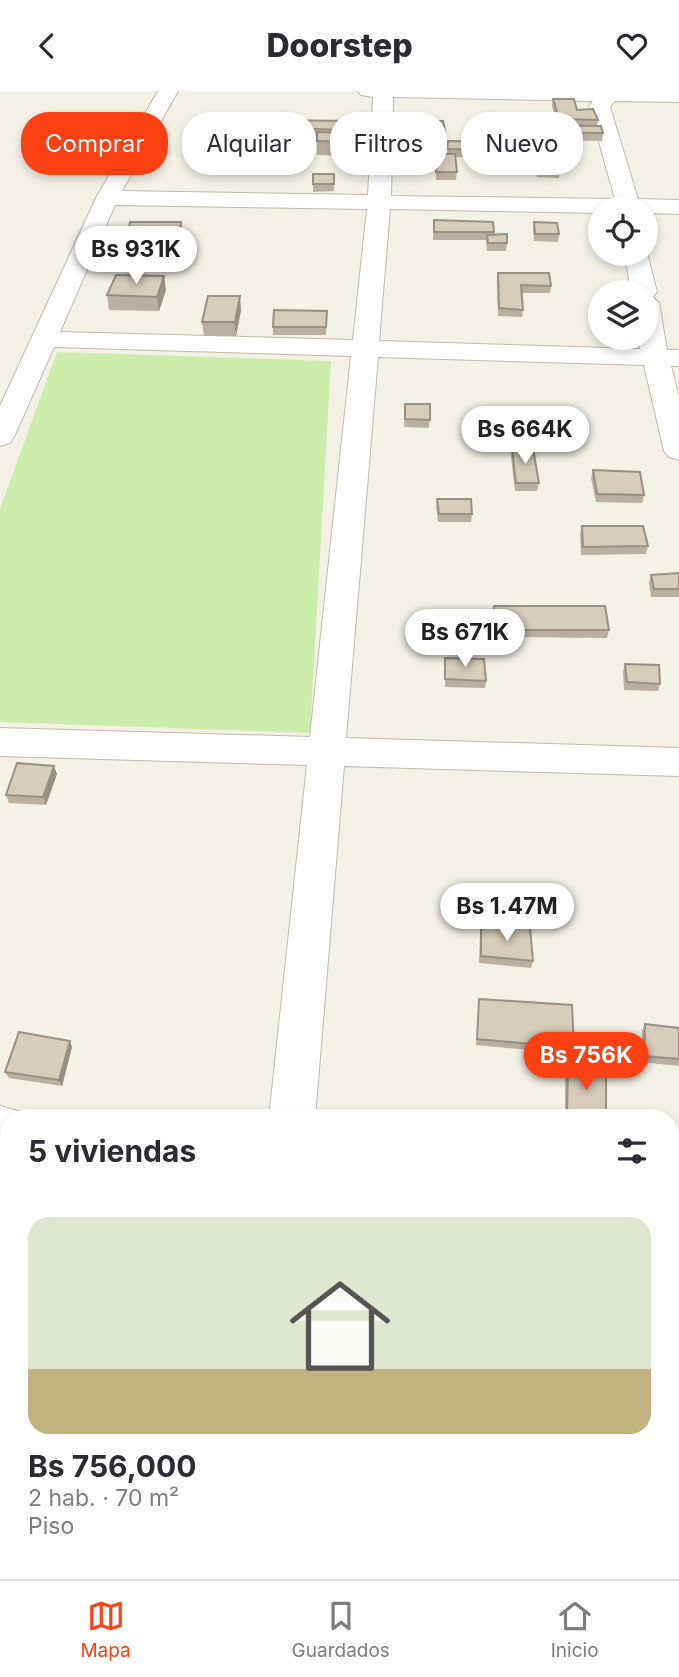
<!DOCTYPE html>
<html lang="es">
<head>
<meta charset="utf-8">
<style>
  body { margin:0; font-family:Inter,sans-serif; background:#f7f7f7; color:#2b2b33; height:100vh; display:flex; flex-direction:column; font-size:26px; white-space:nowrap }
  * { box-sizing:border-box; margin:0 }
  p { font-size:23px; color:#7c7c81 }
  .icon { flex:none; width:38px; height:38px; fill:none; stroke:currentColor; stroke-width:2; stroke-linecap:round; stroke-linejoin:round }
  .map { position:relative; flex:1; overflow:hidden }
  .sheet { position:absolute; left:0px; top:1018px; width:679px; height:471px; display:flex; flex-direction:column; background:#fff; border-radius:28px 28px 0 0; box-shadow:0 4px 10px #0003 }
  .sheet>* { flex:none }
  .banner { position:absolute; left:21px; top:21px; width:637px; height:63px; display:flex; gap:14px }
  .controls { position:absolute; left:588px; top:105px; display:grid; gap:14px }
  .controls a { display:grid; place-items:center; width:70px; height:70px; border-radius:50%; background:#fff; box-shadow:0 4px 10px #0003; font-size:35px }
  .price { position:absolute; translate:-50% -60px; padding:0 16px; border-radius:24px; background:#fff; color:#222; font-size:23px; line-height:46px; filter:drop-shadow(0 2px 4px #0008) }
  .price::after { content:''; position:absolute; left:50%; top:42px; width:21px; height:16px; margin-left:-10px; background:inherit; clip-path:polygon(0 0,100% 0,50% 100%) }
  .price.active { background:#ff4012; color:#fff }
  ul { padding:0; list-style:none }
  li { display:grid; align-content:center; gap:14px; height:371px; padding:0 28px }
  li span { display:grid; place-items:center; height:217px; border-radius:21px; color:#555 }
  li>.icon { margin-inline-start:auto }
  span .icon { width:126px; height:126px; fill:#fffc; stroke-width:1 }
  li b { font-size:30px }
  h2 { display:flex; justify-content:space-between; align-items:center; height:84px; padding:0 28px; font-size:30px }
  .pill { padding:0 24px; border-radius:28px; background:#fff; box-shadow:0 4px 10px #0003; font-size:24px; line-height:63px }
  .pill.active { background:#ff4012; color:#fff }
  header { display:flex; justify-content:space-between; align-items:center; height:91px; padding:0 28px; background:#fff; font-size:32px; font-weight:800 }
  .menu { display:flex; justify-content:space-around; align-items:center; height:98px; border-top:2px solid #e1e1e2; background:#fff; font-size:19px; color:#7c7c81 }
  .menu a { display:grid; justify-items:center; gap:4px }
  .menu .active { color:#ff4012 }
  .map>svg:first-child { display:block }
  .green { fill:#ccecac }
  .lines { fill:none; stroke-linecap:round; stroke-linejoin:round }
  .minor-casing { stroke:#c1b9a8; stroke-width:2 }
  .minor { fill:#fff; fill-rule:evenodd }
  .wall { fill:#b9b0a1 }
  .shaded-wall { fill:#969083 }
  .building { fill:#d7cdbb; stroke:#969083; stroke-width:2 }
</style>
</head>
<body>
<header><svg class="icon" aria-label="back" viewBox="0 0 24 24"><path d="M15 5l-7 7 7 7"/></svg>Doorstep<svg class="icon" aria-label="heart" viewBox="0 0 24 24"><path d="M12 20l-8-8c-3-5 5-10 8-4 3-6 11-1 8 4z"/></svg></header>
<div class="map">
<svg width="679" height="1488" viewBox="0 0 679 1488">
  <rect width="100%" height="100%" fill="#f4f1e6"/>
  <path class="green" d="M57 261 331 270 310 642 0 631V418Z"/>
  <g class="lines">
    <defs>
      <path id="minor" d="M158 0H178L122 100 368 104 373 6 361 4 358 0H679V11L615 10 610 16 638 108 679 109V123L646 122V117H600V122L390 118 379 250 640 258 639 247H646V201H631L625 163H646V158L657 201 653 206 659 212 667 259H679V275H671L679 306V369L669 366 664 360 644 274 378 266 346 647 679 657V685L344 675 315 1027H269L307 674 0 665V637L310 646 351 265 54 256 14 346 10 352 0 355V315L96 107ZM393 6 593 10 589 15 615 108 391 105ZM115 114 367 118 353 249 60 241Z
        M0 1015 25 1022 27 1027H9V1060L0 1059Z
        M670 1081H679V1129L670 1128Z
        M221 1480H277L276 1488H220Z"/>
    </defs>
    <use href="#minor" class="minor-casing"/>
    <use href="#minor" class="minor"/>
  </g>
  <path class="wall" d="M553 8 598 29 597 35 603 42 602 50 481 48V33L557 34 552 15Z
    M268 29 269 63H246L247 44H225L224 37Z
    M349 30 350 42H354V65L317 64V45L273 44V37Z
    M424 30 445 40 444 48H423Z
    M448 50 555 51 560 79 559 87 537 86 535 76H507L506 66H455L457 81 456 89H436L435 63H447Z
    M313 83H334V100L313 101Z
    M434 129 494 141V144L507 152 506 160H487L486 149H433Z
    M181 131 182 145 180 171H127L125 157Z
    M534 131 559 143 558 151 534 150 533 138Z
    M498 182 551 195 550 202H521L523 219 522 226 498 225 497 190Z
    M166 199 159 220 109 219 107 204Z
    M241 219 236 245H204L202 231Z
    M327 220 326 244H273V236Z
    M405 313H430L429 337 404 336Z
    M512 358 539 392 537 400H515L511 366Z
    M593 379 644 404 642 412 596 411 591 387Z
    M437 408 472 423 471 431H438L436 416Z
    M582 435 648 455 646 463 581 464 580 443Z
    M679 482V506H651L649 492 651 484Z
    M494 515 609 539 607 547 494 546 493 523Z
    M445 567 486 590 485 597 445 596Z
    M625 573 660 593 658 600 624 599 623 581Z
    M57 683 46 714 9 712 6 704Z
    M481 835 533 870 531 877 479 872 480 842Z
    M479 908 574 957 572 963 476 954Z
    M645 933 679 937V975L641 971 642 940Z
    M72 956 62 995 9 987 5 981Z
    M568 973 606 1027H565V979Z"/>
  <path class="shaded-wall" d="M181 131 182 145 180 171 178 157Z
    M164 185 166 199 159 220 157 206Z
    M240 205 241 219 236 245 235 231Z
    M54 675 57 683 46 714 43 706Z
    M70 950 72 956 62 995 59 989Z"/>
  <path class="building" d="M553 8H574L577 19 593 18 598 29 559 28Z
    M226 28 268 29 269 55H245L247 37H224Z
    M274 29 349 30 350 39 273 37Z
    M424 30H443L445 40H423Z
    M481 33 601 35 603 42 482 41Z
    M317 41 354 42V51L317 50Z
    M448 50 555 51 560 79H538L536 69 508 68 507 59 447 58Z
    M435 63H455L457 81H436Z
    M313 83H334V93H313Z
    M434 129 493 131 494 141H434Z
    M130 131H181L178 157H125Z
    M534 131 557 132 559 143H535Z
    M507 143V152H488L487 144Z
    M498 182H549L551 195 521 194 523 219 499 217Z
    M116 184 164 185 157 206 107 204Z
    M208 205H240L235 231H202Z
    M274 219 327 220 326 236H273Z
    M405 313H430V329L405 328Z
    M512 358H533L539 392H516Z
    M593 379 640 381 644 404 597 403Z
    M437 408H471L472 423H439Z
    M582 435H643L648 455 583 456Z
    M679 482V498H654L651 484Z
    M494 515H605L609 539H495Z
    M445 567 484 568 486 590 445 588Z
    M625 573 659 574 660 593 627 591Z
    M17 672 54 675 43 706 6 704Z
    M481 835 530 837 533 870 481 865Z
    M479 908 572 914 574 957 477 948Z
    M645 933 679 937V968L644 965Z
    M19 941 70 950 59 989 5 981Z
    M568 973 606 977V1027H567Z
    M516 1480H570V1488H516Z"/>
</svg>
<div class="controls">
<a><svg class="icon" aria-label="locate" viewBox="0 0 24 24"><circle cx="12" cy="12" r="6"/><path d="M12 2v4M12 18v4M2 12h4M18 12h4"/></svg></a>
<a><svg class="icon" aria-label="layers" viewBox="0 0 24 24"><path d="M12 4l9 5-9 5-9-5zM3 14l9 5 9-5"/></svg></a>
</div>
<b class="price" style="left:136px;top:195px">Bs 931K</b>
<b class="price" style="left:525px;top:375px">Bs 664K</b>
<b class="price" style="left:465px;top:578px">Bs 671K</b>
<b class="price" style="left:507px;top:852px">Bs 1.47M</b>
<b class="price active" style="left:586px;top:1001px">Bs 756K</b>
<div class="banner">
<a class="pill active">Comprar</a>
<a class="pill">Alquilar</a>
<a class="pill">Filtros</a>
<a class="pill">Nuevo</a>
</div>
<section class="sheet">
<h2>5 viviendas<svg class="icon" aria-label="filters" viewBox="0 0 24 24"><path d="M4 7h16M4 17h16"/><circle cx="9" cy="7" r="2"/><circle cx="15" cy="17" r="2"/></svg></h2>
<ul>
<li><span style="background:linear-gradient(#dfe7d0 70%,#c2b280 0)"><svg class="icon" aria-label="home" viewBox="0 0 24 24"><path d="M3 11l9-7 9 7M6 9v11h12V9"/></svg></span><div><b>Bs 756,000</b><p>2 hab. · 70 m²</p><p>Piso</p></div></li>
</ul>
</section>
</div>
<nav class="menu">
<a class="active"><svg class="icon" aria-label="map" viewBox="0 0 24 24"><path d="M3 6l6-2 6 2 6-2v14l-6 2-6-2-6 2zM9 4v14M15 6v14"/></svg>Mapa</a>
<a><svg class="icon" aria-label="saved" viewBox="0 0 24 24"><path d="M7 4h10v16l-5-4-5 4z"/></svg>Guardados</a>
<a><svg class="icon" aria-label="home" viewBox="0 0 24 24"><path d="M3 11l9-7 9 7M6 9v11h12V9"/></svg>Inicio</a>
</nav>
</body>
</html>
